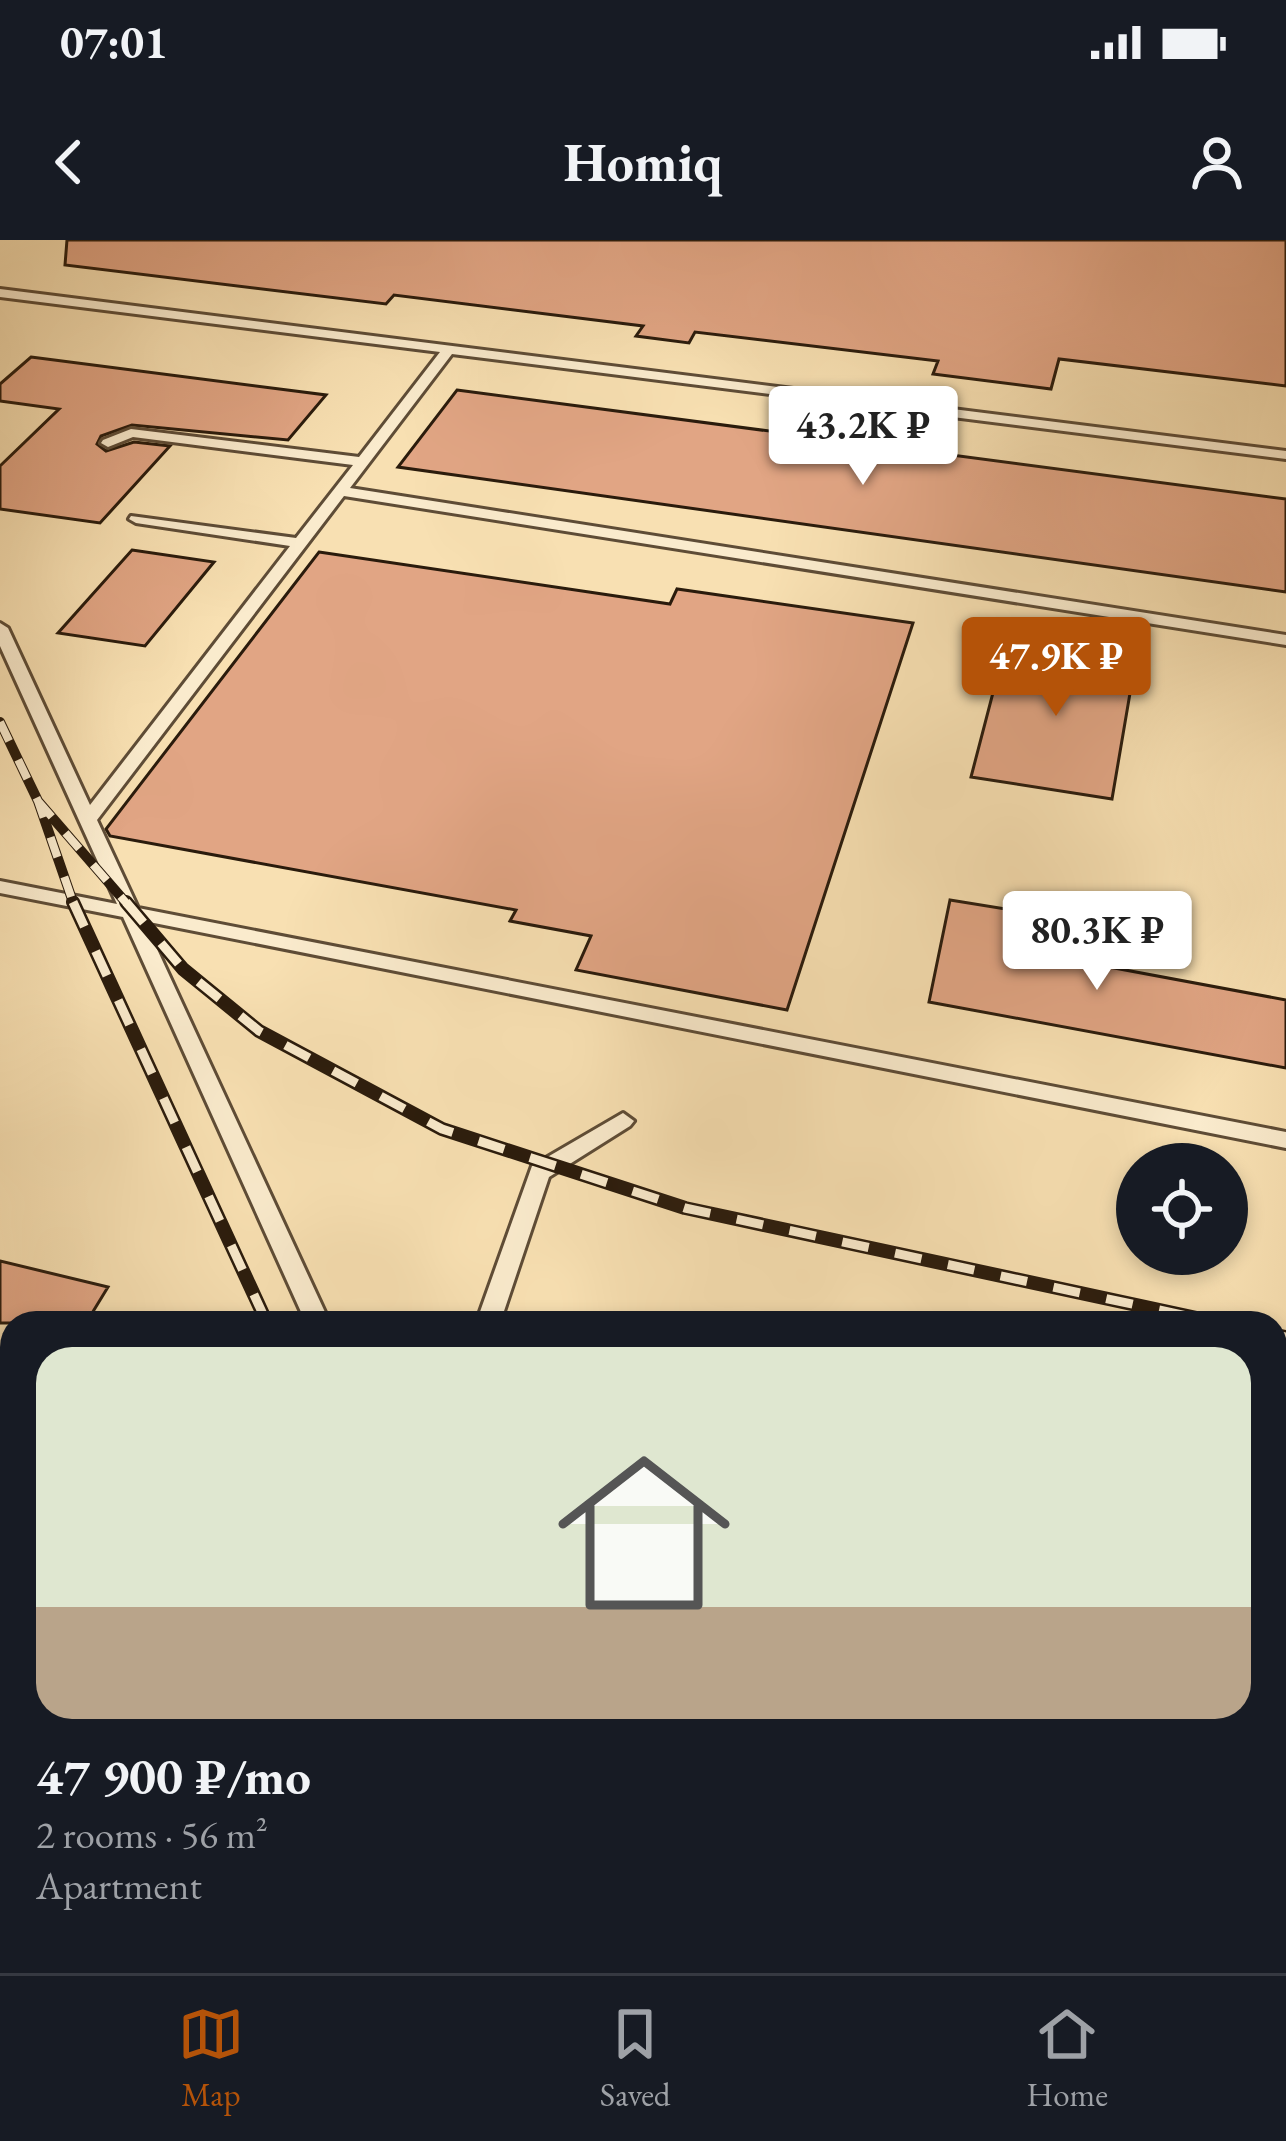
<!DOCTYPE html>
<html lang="en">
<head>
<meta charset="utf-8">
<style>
  body { margin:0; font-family:"EB Garamond",serif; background:#20242c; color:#f1f3f6; height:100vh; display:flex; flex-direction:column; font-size:45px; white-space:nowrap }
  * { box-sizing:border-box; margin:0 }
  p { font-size:39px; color:#9ea1a6 }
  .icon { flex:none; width:66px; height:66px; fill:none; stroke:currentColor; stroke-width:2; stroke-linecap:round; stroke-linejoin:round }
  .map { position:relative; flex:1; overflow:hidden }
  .drawer { position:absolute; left:0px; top:1071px; width:1287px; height:663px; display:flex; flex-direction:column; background:#171b24; border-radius:36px 36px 0 0; box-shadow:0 6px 18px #0003 }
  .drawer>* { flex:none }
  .controls { position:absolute; left:1116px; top:903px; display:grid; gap:24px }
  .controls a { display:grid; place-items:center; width:132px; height:132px; border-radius:50%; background:#171b24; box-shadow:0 6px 18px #0003; font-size:60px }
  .price { position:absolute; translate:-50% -102px; padding:0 27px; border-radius:12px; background:#fff; color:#222; font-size:39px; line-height:78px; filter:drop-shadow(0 3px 6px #0008) }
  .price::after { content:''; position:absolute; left:50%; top:72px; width:36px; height:27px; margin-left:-18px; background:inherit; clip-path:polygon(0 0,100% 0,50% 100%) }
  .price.selected { background:#b45309; color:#fff }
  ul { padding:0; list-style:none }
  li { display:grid; align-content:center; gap:24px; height:636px; padding:0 36px }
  li span { display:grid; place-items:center; height:372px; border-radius:36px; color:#555 }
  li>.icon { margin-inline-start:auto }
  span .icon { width:216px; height:216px; fill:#fffc; stroke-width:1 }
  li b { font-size:51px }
  .status { display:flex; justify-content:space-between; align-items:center; height:84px; padding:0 60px; background:#171b24; direction:ltr }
  .status svg { height:33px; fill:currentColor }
  header { display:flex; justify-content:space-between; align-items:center; height:156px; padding:0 36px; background:#171b24; font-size:54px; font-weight:700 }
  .menu { display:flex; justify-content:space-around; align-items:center; height:168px; border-top:3px solid #363941; background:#171b24; font-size:33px; color:#9ea1a6 }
  .menu a { display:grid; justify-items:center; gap:6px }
  .menu .selected { color:#b45309 }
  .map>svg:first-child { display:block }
  .building { fill:#e1a584; stroke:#2a1b0c; stroke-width:3 }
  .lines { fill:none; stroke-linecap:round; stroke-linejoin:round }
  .service-casing { stroke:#5e4c36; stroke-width:6 }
  .service { fill:#faebcd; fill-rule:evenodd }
  .rail-far2-casing { stroke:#2a1b0c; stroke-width:10 }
  .rail-far1-casing { stroke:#2a1b0c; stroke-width:14 }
  .rail-casing { stroke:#2a1b0c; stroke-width:16 }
  .rail-far2 { stroke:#faebcd; stroke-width:8; stroke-dasharray:21; stroke-linecap:butt }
  .rail-far1 { stroke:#faebcd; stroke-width:9; stroke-dasharray:27; stroke-linecap:butt }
  .rail { stroke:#faebcd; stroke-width:12; stroke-dasharray:34; stroke-linecap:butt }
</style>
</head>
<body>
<div class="status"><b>07:01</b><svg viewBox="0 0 49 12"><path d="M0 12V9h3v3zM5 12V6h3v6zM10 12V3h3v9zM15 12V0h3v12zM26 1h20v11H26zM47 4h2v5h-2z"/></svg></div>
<header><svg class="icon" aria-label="back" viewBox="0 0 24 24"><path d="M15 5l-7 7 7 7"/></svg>Homiq<svg class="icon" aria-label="person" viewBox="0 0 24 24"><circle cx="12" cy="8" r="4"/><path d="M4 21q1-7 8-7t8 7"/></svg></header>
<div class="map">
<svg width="1286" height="1733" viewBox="0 0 1286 1733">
  <rect width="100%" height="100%" fill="#f8e0b2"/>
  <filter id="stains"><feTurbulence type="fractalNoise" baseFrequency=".00167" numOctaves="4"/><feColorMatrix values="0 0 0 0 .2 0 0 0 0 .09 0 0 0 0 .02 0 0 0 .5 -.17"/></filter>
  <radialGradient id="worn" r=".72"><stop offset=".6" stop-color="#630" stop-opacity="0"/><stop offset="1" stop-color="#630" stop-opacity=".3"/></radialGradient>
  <path class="building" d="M67 0H1286V146L1059 119 1051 149 933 134 938 121 695 92 689 103 636 96 643 86 394 55 386 64 65 25Z
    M31 117 326 155 288 200 132 185 101 196 97 204 106 211 134 202 170 206 100 283 0 269V226L59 169 0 161V144Z
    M457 150 1286 259V352L398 227Z
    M132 310 214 322 145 406 58 393Z
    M319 312 670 364 677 349 913 383 787 770 576 730 591 696 510 681 516 670 110 596 106 589Z
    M1007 399 1136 418 1112 559 971 537Z
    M950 660 1024 672 1018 710 1286 760V828L929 762Z
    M0 1021 108 1047 86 1083H0Z"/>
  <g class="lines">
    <defs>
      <path id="service" d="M0 49 1286 211V219L452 114 350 248 1286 395V405L344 256 97 580 138 668 1286 892V908L144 681 330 1083H306L123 677 0 653V641L117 664 0 406V383L8 388 90 565 290 306 136 283 129 279 131 276 296 298 353 225 133 197 108 207 101 203 103 200 131 189 359 217 440 112 0 57Z
        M623 873 634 881 630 886 549 937 500 1083H476L532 926Z
        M12 1473V1516L0 1524V1481Z
        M691 1722H726L731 1733H696Z"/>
    </defs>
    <use href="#service" class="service-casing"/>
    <use href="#service" class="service"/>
    <defs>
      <path id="rail-far2" d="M0 482 38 561 74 665
        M38 561 128 665"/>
      <path id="rail-far1" d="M73 662 267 1083
        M126 662 183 729 259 791 442 889 685 968 1220 1083
        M1275 1095 1286 1097"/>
      <path id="rail" d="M652 1722 662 1733
        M936 1722 966 1733"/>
    </defs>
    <use href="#rail-far2" class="rail-far2-casing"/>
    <use href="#rail-far1" class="rail-far1-casing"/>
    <use href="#rail" class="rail-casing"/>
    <use href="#rail-far2" class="rail-far2"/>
    <use href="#rail-far1" class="rail-far1"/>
    <use href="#rail" class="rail"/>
  </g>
  <rect width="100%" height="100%" filter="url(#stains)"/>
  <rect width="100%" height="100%" fill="url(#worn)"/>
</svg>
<div class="controls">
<a><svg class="icon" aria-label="locate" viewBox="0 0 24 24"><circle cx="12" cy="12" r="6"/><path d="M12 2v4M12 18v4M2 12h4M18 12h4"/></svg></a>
</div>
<b class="price" style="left:863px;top:248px">43.2K ₽</b>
<b class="price selected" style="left:1056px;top:479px">47.9K ₽</b>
<b class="price" style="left:1097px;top:753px">80.3K ₽</b>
<section class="drawer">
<ul>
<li><span style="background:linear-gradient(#dfe7d0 70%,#b9a48a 0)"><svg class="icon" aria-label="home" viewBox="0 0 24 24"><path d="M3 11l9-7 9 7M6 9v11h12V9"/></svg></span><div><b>47 900 ₽/mo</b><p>2 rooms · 56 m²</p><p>Apartment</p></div></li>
</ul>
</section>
</div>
<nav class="menu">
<a class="selected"><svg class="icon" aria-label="map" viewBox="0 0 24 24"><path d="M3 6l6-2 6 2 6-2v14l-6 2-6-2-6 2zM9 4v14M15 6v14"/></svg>Map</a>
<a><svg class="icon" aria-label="saved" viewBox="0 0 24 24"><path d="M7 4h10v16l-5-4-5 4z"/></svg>Saved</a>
<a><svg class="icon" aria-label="home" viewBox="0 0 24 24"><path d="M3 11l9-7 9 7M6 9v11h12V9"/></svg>Home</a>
</nav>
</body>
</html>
